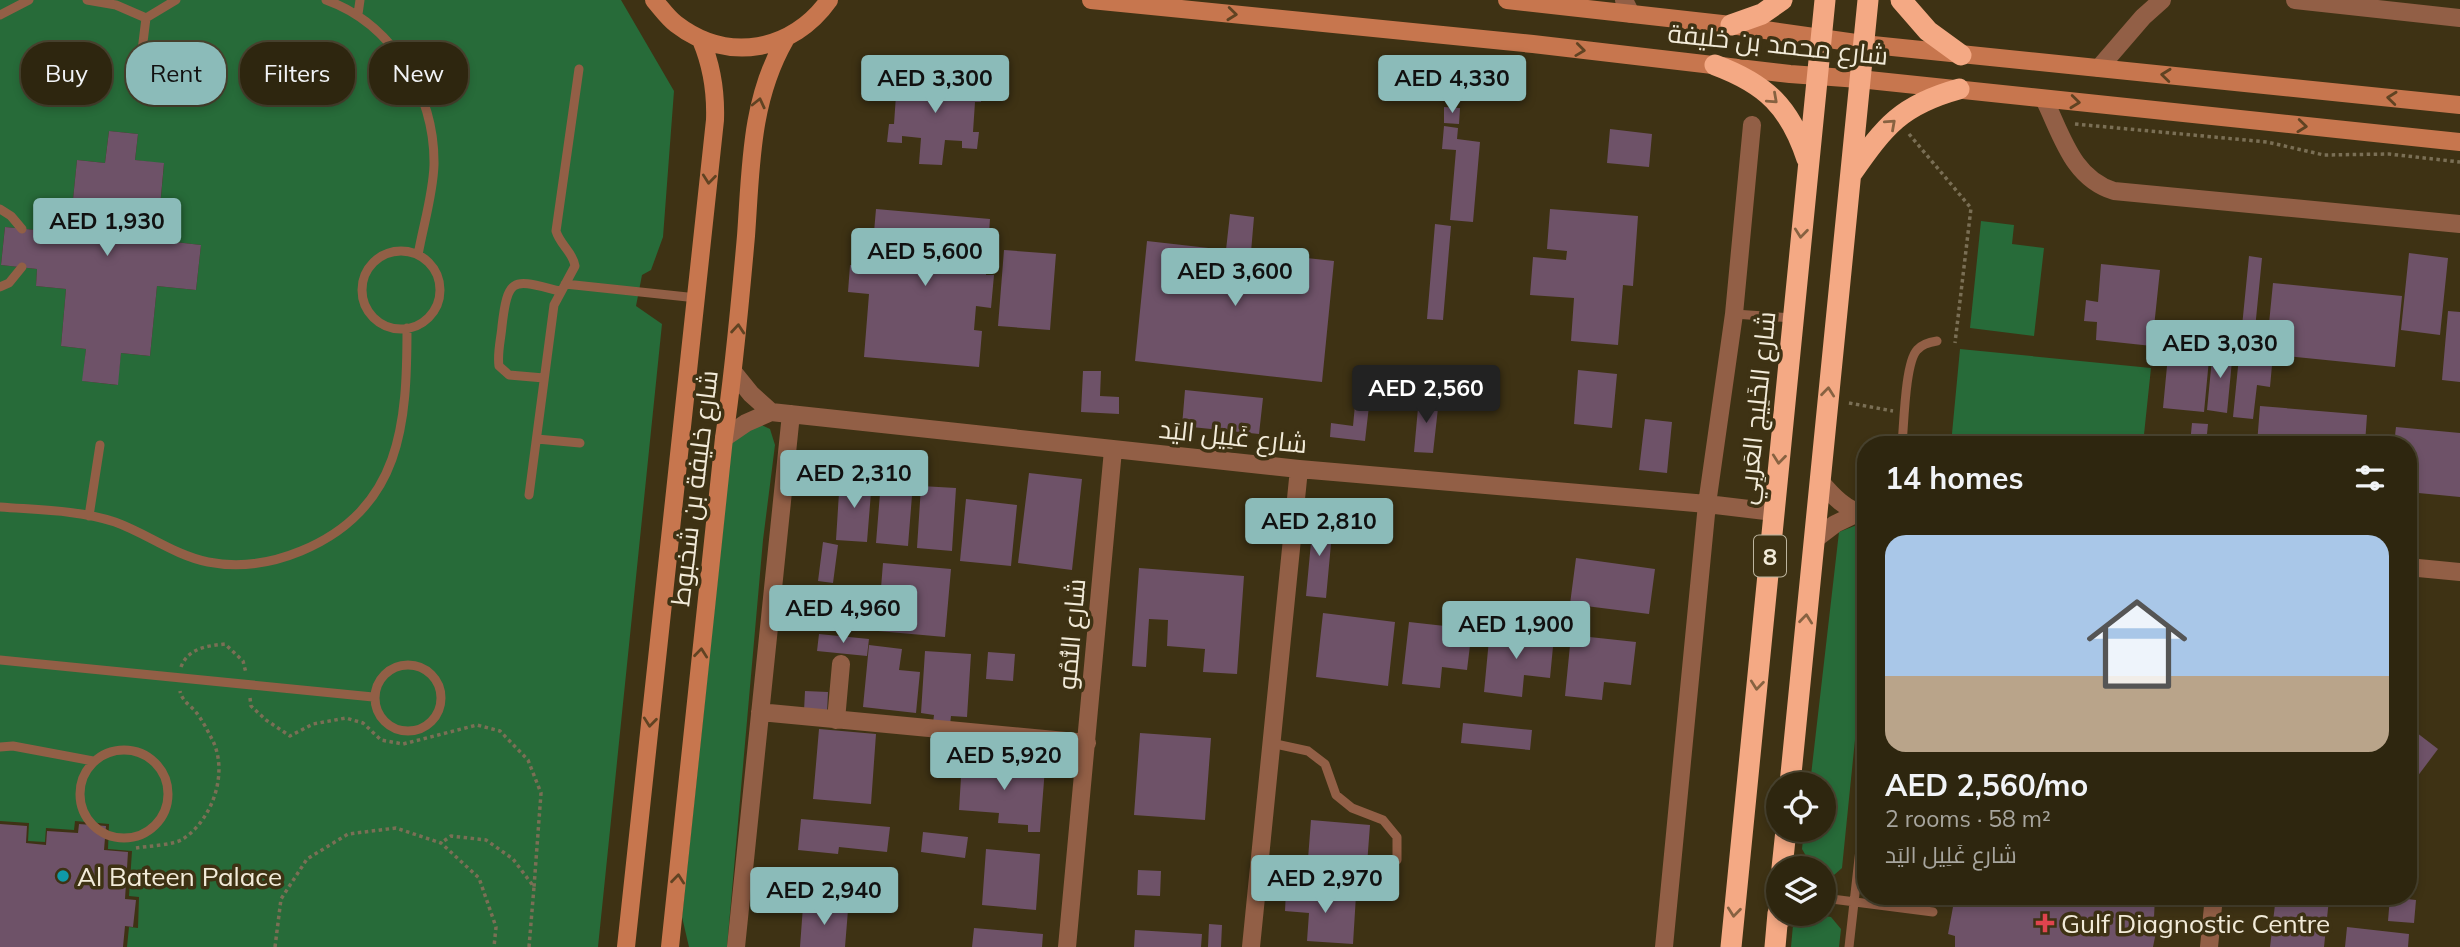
<!DOCTYPE html>
<html lang="en">
<head>
<meta charset="utf-8">
<style>
  body { margin:0; font-family:Mulish,Cairo,sans-serif; background:#362e18; color:#f1f3f6; height:100vh; display:flex; flex-direction:column; font-size:26px; white-space:nowrap }
  * { box-sizing:border-box; margin:0 }
  p { font-size:23px; color:#a7a59e }
  .icon { flex:none; width:38px; height:38px; fill:none; stroke:currentColor; stroke-width:2; stroke-linecap:round; stroke-linejoin:round }
  .map { position:relative; flex:1; overflow:hidden }
  .panel { position:absolute; left:1857px; top:436px; width:560px; height:469px; display:flex; flex-direction:column; background:#2e260f; border-radius:28px; box-shadow:0 4px 10px #0003,0 0 0 2px #49432f }
  .panel>* { flex:none }
  .guide { position:absolute; left:21px; top:42px; width:665px; height:63px; display:flex; gap:14px }
  .controls { position:absolute; left:1766px; top:772px; display:grid; gap:14px }
  .controls a { display:grid; place-items:center; width:70px; height:70px; border-radius:50%; background:#2e260f; box-shadow:0 4px 10px #0003,0 0 0 2px #49432f; font-size:35px }
  .price { position:absolute; translate:-50% -60px; padding:0 16px; border-radius:7px; background:#8bbbb9; color:#111; font-size:23px; line-height:46px; filter:drop-shadow(0 2px 4px #0008) }
  .price::after { content:''; position:absolute; left:50%; top:42px; width:21px; height:16px; margin-left:-10px; background:inherit; clip-path:polygon(0 0,100% 0,50% 100%) }
  .price.active { background:#222; color:#fff }
  ul { padding:0; list-style:none }
  li { display:grid; align-content:center; gap:14px; height:371px; padding:0 28px }
  li+li { border-top:2px solid #49432f }
  li span { display:grid; place-items:center; height:217px; border-radius:21px; color:#555 }
  li>.icon { margin-inline-start:auto }
  span .icon { width:126px; height:126px; fill:#fffc; stroke-width:1 }
  li b { font-size:30px }
  h2 { display:flex; justify-content:space-between; align-items:center; height:84px; padding:0 28px; font-size:30px }
  .chip { padding:0 24px; border-radius:28px; background:#2e260f; box-shadow:0 4px 10px #0003,0 0 0 2px #49432f; font-size:24px; line-height:63px }
  .chip.active { background:#8bbbb9; color:#111 }
  .map>svg:first-child { display:block }
  .green { fill:#276b39; fill-rule:evenodd }
  .building { fill:#6e5268 }
  .lines { fill:none; stroke-linecap:round; stroke-linejoin:round }
  .path { stroke:#7a6f55; stroke-width:3.5; stroke-dasharray:3.5 3.5; stroke-linecap:butt }
  .lane { stroke:#925f46; stroke-width:9 }
  .street { stroke:#925f46; stroke-width:18 }
  .secondary { stroke:#c7764e; stroke-width:18 }
  .highway { stroke:#f4a984; stroke-width:21 }
  .oneway { stroke:#604322 }
  .oneway2 { stroke:#876241 }
  .culture-dot { fill:#0f9aa8; stroke:#3e3214; stroke-width:2.5 }
  .health-dot { fill:#e0444e; stroke:#3e3214; stroke-width:2.5 }
  .labels { text-anchor:middle; dominant-baseline:central; stroke-width:7; stroke-linejoin:round; paint-order:stroke }
  .shield { fill:#3e3214; stroke:#bcb49e; stroke-width:2 }
  .shield-label { font-size:24px; font-weight:bold; fill:#f2ebd9 }
  .street-label { font-size:26px; fill:#f2ebd9; stroke:#3e3214 }
  .poi-label { font-size:26px; fill:#f2ebd9; stroke:#3e3214; text-anchor:start }
</style>
</head>
<body>
<div class="map">
<svg width="2460" height="947" viewBox="0 0 2460 947">
  <rect width="100%" height="100%" fill="#3e3214"/>
  <path class="green" d="M0 0H621L674 91 663 237 651 270 642 275 636 306 662 324 598 947H127L129 927 138 928 139 897 129 896 132 851 108 849 109 824 75 821 74 830 46 828 45 842 28 841 29 823 0 821ZM109 131 138 134 135 160 164 164 157 240 201 245 196 290 157 286 150 356 121 353 117 385 83 381 86 349 61 346 66 289 36 286 37 269 1 265 5 227 36 230 38 216 71 219 77 160 105 163Z
    M1981 221 2014 225 2012 244 2044 248 2034 336 1970 328Z
    M1960 349 2151 368 2143 444H1951Z
    M751 420 770 429 775 445 763 540 727 947H689L682 917 733 432Z
    M1857 525 1865 528V641L1842 868 1834 875 1824 871V868H1813L1802 849 1804 830H1824V784H1810L1839 532Z
    M1811 914 1831 917 1841 929 1839 947H1791L1793 925Z"/>
  <path class="building" d="M926 73 952 75 951 85 982 88 981 102H975L973 132H979L977 149 962 148V141L945 140 942 165 919 164 921 138 902 136V143L887 142 889 124H894L896 95H891L892 80 925 83Z
    M1444 107 1460 108 1459 124 1444 123Z
    M1444 126 1458 128 1457 139 1480 142 1473 222 1450 220 1456 150 1442 149Z
    M1610 129 1652 134 1649 167 1607 163Z
    M109 131 138 134 135 160 164 163 157 240 201 245 196 290 157 286 150 356 121 353 118 385 82 381 86 349 61 346 66 289 36 286 37 269 1 265 5 227 36 230 37 216 71 219 77 160 105 163Z
    M876 209 990 219 986 275H994L991 308 976 306 974 330 982 331 979 367 864 357 869 294 848 292 850 265 871 267Z
    M1550 209 1638 216 1633 286 1623 285 1618 345 1571 341 1574 298 1530 295 1533 257 1566 260 1567 251 1547 249Z
    M1230 214 1254 217 1251 252 1334 261 1322 382 1135 361 1147 241 1226 250Z
    M1435 224 1451 226 1443 320 1427 319Z
    M1004 250 1056 254 1050 330 998 326Z
    M2409 253 2448 258 2440 335 2401 330Z
    M2249 256 2262 258 2255 329 2262 330 2258 364 2272 365 2270 387 2257 385 2253 419 2233 417Z
    M2101 264 2160 270 2152 346 2096 340 2097 322 2084 321 2086 300 2098 302Z
    M2273 283 2402 296 2395 367 2266 354Z
    M2448 311 2460 312V382L2442 380Z
    M2171 324 2212 328 2204 412 2163 408Z
    M2213 348 2233 350 2227 413 2207 410Z
    M1578 370 1617 374 1612 428 1574 424Z
    M1083 371H1101L1100 396 1119 397V414L1081 412Z
    M1185 390 1263 398 1259 434 1182 426Z
    M1419 397 1439 399 1433 453 1414 452Z
    M1355 405 1369 406 1365 441 1330 437 1331 423 1353 426Z
    M2260 406 2367 415 2365 444H2257Z
    M1645 419 1672 422 1667 473 1639 470Z
    M2192 423 2208 424 2206 444H2190Z
    M2396 427 2460 433V497L2408 492V444H2394Z
    M1029 473 1082 479 1072 570 1018 563Z
    M840 477 872 480 867 542 836 540Z
    M881 481 913 483 908 546 876 543Z
    M921 486 956 488 952 551 917 548Z
    M966 499 1017 505 1011 566 960 561Z
    M1314 510 1327 512 1324 544H1331L1326 598 1306 596Z
    M823 542 838 545 833 583 818 581Z
    M1576 558 1655 569 1649 614 1570 604Z
    M883 563 951 569 945 637 878 631 879 608 857 605 859 586 881 588Z
    M1139 568 1244 576 1237 674 1203 672 1205 649 1167 646 1168 620 1149 619 1146 667 1132 666Z
    M815 605 830 606 829 625 814 624Z
    M1323 613 1395 622 1388 686 1316 677Z
    M1409 622 1472 629 1467 670 1442 667 1440 688 1402 684Z
    M1490 629 1554 636 1550 678 1524 675 1522 697 1484 692Z
    M819 634 869 639 867 656 817 651Z
    M1571 635 1636 642 1631 685 1604 682 1602 700 1565 696Z
    M869 645 902 649 899 670 920 672 916 713 863 707Z
    M925 651 971 654 967 717 951 716 950 725 933 723 934 715 921 713Z
    M988 652 1015 654 1013 681 986 679Z
    M805 691 828 692 827 713 804 711Z
    M1463 723 1532 730 1530 750 1461 743Z
    M2408 726 2438 749 2408 789Z
    M819 729 876 734 871 804 813 799Z
    M1140 733 1211 738 1205 820 1134 815Z
    M962 761 1045 768 1040 832H1028V825L998 823 999 813 959 810Z
    M801 819 890 827 887 852 839 847 838 854 798 850Z
    M1311 820 1370 825 1366 878 1348 876V888L1306 885Z
    M0 824 27 826 26 843 46 845 47 831 78 833 79 824 106 826 104 850 128 852 125 899 136 900 133 927 125 926 123 947H0Z
    M923 832 968 837 965 858 921 852Z
    M986 849 1040 854 1036 910 982 905Z
    M2408 851 2415 856 2408 865Z
    M1138 870 1161 871 1160 896 1137 895Z
    M1286 890 1356 895 1353 944 1307 941 1309 913 1285 911Z
    M1955 896H2155L2154 918 2132 915 2146 928 2156 932 2153 947H1955V936L1948 934Z
    M2276 896H2321V898L2329 899 2324 947H2270Z
    M2364 896H2381L2376 904Z
    M2390 897 2416 900 2414 923 2388 921Z
    M803 906 848 910 845 947H800Z
    M1209 924 1222 925 1221 947H1208Z
    M2347 927 2409 934 2408 947H2345Z
    M974 928 1043 934 1042 947H972Z
    M1135 930 1202 934 1201 947H1134Z"/>
  <g class="lines">
    <path class="path" d="M2075 124 2267 142 2324 155 2389 154 2460 162
      M1909 134 1971 208 1955 343
      M1849 403 1893 411
      M181 667C188 648 207 646 225 644L243 661 246 673
      M250 698 251 706 266 720 290 736 313 724 346 718 363 723 381 740 403 744 477 725 500 731 528 760 541 793 534 887 513 859 486 840 451 836 441 843
      M136 848C148 846 174 845 183 839 213 819 229 772 212 739 207 730 202 719 195 711 189 704 182 701 180 691
      M275 947 281 899 307 859 348 834 396 828 441 843 479 878 496 927 494 947
      M529 947 534 887"/>
    <path class="lane" d="M87 0 116 5 146 18 176 0
      M326 0C393 24 435 95 434 165 433 195 423 226 418 255
      M358 14 360 0
      M0 15 29 0
      M138 83 146 18
      M0 209 11 216 22 229
      M362 290a39 39 0 1 1 78 0a39 39 0 1 1-78 0Z
      M565 284 697 298
      M0 287 9 283 22 267
      M1734 314 1793 318
      M544 378 509 375 499 366C497 353 501 339 502 326 508 274 514 280 560 291
      M537 439 580 443
      M1902 444C1904 425 1905 363 1917 350 1922 344 1930 342 1937 341
      M529 495 554 305 575 266C573 252 560 245 556 231L579 69
      M0 507C38 510 79 510 115 522 148 534 174 555 208 562 239 568 272 563 301 551 402 509 407 423 407 328
      M89 516 100 445
      M0 660 373 697
      M375 698a33 33 0 1 1 66 0a33 33 0 1 1-66 0Z
      M1271 743 1308 751 1325 764 1336 795 1352 808 1383 820 1397 837V860
      M0 747 13 746 93 761
      M80 794a44 44 0 1 1 88 0a44 44 0 1 1-88 0Z
      M1824 898 1933 912
      M1780 927 1797 914
      M1849 947 1866 796"/>
    <path class="street" d="M1624 0 1631 14
      M2295 0 2460 18
      M2099 68 2143 17 2162 0
      M2044 99C2062 135 2072 178 2114 191L2460 224
      M734 373 751 394 771 412
      M724 438 746 423 771 412 1299 469 1707 504 1774 512
      M1820 481C1831 494 1847 512 1866 514
      M1814 540 1835 524 1858 513
      M2408 567 2460 572
      M760 712 1087 743
      M836 720 841 664
      M736 947 791 414
      M1067 947 1113 450
      M1251 947 1299 469
      M1664 947 1707 504 1734 314 1752 125
      M2209 947 2214 896"/>
    <path class="secondary" d="M654 0C661 8 668 18 676 24 728 64 793 51 829 0
      M1091 0 1533 44 1790 74 1859 79 2460 142
      M1507 0 1731 25 1863 44 2460 105
      M626 947 715 120C716 91 712 66 701 40
      M670 947 724 438C734 371 740 304 746 236 751 168 750 101 785 40"/>
    <path class="highway" d="M1901 0 1928 31 1961 55
      M1731 25 1762 14 1782 0
      M1715 65C1766 84 1790 107 1807 159
      M1852 173C1885 126 1901 105 1959 89
      M1790 784 1868 0
      M1782 868 1786 830
      M1731 947 1825 0
      M1775 947 1778 913"/>
  </g>
  <defs><path id="oneway-chevron" d="M-2-3.5L2.5 0L-2 3.5" fill="none" stroke-width="1.6" stroke-linecap="round" stroke-linejoin="round" transform="scale(1.75)"/></defs>
  <g class="oneway">
    <use href="#oneway-chevron" transform="translate(1232 14) rotate(6)"/>
    <use href="#oneway-chevron" transform="translate(1580 50) rotate(7)"/>
    <use href="#oneway-chevron" transform="translate(2166 75) rotate(-174)"/>
    <use href="#oneway-chevron" transform="translate(2392 98) rotate(-174)"/>
    <use href="#oneway-chevron" transform="translate(2075 102) rotate(6)"/>
    <use href="#oneway-chevron" transform="translate(759 103) rotate(-77)"/>
    <use href="#oneway-chevron" transform="translate(2302 126) rotate(6)"/>
    <use href="#oneway-chevron" transform="translate(709 179) rotate(96)"/>
    <use href="#oneway-chevron" transform="translate(738 329) rotate(-85)"/>
    <use href="#oneway-chevron" transform="translate(701 653) rotate(-84)"/>
    <use href="#oneway-chevron" transform="translate(650 722) rotate(96)"/>
    <use href="#oneway-chevron" transform="translate(678 879) rotate(-84)"/>
  </g>
  <g class="oneway2">
    <use href="#oneway-chevron" transform="translate(1773 99) rotate(42)"/>
    <use href="#oneway-chevron" transform="translate(1891 124) rotate(-42)"/>
    <use href="#oneway-chevron" transform="translate(1801 233) rotate(96)"/>
    <use href="#oneway-chevron" transform="translate(1828 392) rotate(-84)"/>
    <use href="#oneway-chevron" transform="translate(1779 459) rotate(96)"/>
    <use href="#oneway-chevron" transform="translate(1806 619) rotate(-84)"/>
    <use href="#oneway-chevron" transform="translate(1757 685) rotate(96)"/>
    <use href="#oneway-chevron" transform="translate(1734 912) rotate(96)"/>
  </g>
  <circle class="culture-dot" cx="63" cy="876" r="7"/>
  <path class="health-dot" d="M2041.5 912.5h7v7h7v7h-7v7h-7v-7h-7v-7h7z"/>
  <g class="labels">
    <rect class="shield" x="1754" y="535.5" width="32" height="41" rx="5"/>
    <g class="shield-label">
      <text x="1770" y="556">8</text>
    </g>
    <g class="street-label">
      <text transform="translate(1778 44) rotate(6)">شارع محمد بن خليفة</text>
      <text transform="translate(1756 408) rotate(-84)">شارع الخَلِيج العَربِي</text>
      <text transform="translate(1233 436) rotate(6)">شارع غَلِيل اليَد</text>
      <text transform="translate(694 488) rotate(-83)">شارع خليفة بن شخبوط</text>
      <text transform="translate(1071 634) rotate(-85)">شارع النُّمُو</text>
    </g>
    <g class="poi-label">
      <text x="77" y="876">Al Bateen Palace</text>
      <text x="2061" y="923">Gulf Diagnostic Centre</text>
    </g>
  </g>
</svg>
<div class="controls">
<a><svg class="icon" aria-label="locate" viewBox="0 0 24 24"><circle cx="12" cy="12" r="6"/><path d="M12 2v4M12 18v4M2 12h4M18 12h4"/></svg></a>
<a><svg class="icon" aria-label="layers" viewBox="0 0 24 24"><path d="M12 4l9 5-9 5-9-5zM3 14l9 5 9-5"/></svg></a>
</div>
<b class="price" style="left:935px;top:115px">AED 3,300</b>
<b class="price" style="left:1452px;top:115px">AED 4,330</b>
<b class="price" style="left:107px;top:258px">AED 1,930</b>
<b class="price" style="left:925px;top:288px">AED 5,600</b>
<b class="price" style="left:1235px;top:308px">AED 3,600</b>
<b class="price" style="left:2220px;top:380px">AED 3,030</b>
<b class="price active" style="left:1426px;top:425px">AED 2,560</b>
<b class="price" style="left:854px;top:510px">AED 2,310</b>
<b class="price" style="left:1319px;top:558px">AED 2,810</b>
<b class="price" style="left:843px;top:645px">AED 4,960</b>
<b class="price" style="left:1516px;top:661px">AED 1,900</b>
<b class="price" style="left:1004px;top:792px">AED 5,920</b>
<b class="price" style="left:1325px;top:915px">AED 2,970</b>
<b class="price" style="left:824px;top:927px">AED 2,940</b>
<div class="guide">
<a class="chip">Buy</a>
<a class="chip active">Rent</a>
<a class="chip">Filters</a>
<a class="chip">New</a>
</div>
<section class="panel">
<h2>14 homes<svg class="icon" aria-label="filters" viewBox="0 0 24 24"><path d="M4 7h16M4 17h16"/><circle cx="9" cy="7" r="2"/><circle cx="15" cy="17" r="2"/></svg></h2>
<ul>
<li><span style="background:linear-gradient(#a9c7e8 65%,#b9a48a 0)"><svg class="icon" aria-label="home" viewBox="0 0 24 24"><path d="M3 11l9-7 9 7M6 9v11h12V9"/></svg></span><div><b>AED 2,560/mo</b><p>2 rooms · 58 m²</p><p>شارع غَلِيل اليَد</p></div></li>
</ul>
</section>
</div>
</body>
</html>
